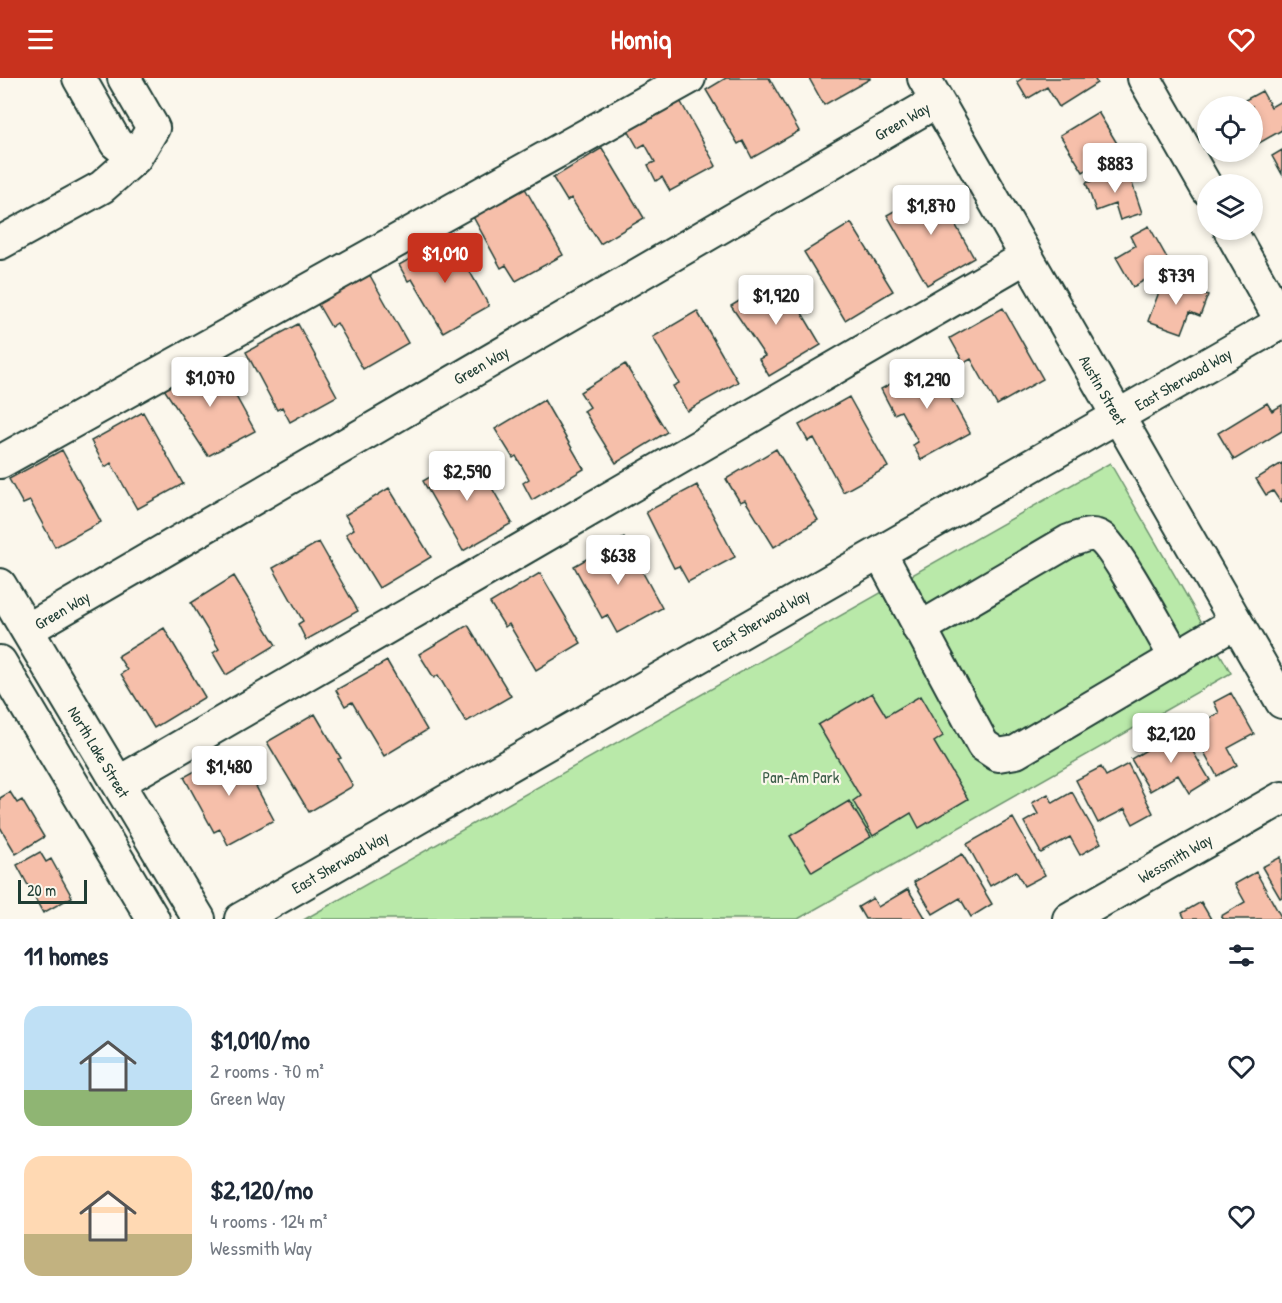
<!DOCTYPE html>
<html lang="en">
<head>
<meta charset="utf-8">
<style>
  body { margin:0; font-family:"Patrick Hand",sans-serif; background:#f2f2f3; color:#1f2937; height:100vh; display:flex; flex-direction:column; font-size:22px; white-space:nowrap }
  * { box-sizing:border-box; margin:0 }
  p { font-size:20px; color:#747a83 }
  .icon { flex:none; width:33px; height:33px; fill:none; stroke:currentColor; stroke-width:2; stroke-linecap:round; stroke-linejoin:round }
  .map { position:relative; height:841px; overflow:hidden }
  .details { display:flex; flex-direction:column; background:#fff; flex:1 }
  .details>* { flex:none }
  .controls { position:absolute; left:1197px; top:18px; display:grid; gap:12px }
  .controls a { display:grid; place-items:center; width:66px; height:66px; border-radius:50%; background:#fff; box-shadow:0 3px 9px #0003; font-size:30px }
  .scale { position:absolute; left:18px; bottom:15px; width:69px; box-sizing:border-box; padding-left:6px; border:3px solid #1f3d34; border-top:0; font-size:16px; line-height:21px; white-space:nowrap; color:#1f3d34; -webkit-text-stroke:4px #fbf7ec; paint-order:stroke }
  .price { position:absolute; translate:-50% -51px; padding:0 14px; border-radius:6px; background:#fff; color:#222; font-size:20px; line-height:39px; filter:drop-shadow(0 2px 3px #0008) }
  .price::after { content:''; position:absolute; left:50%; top:36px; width:18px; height:14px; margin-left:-9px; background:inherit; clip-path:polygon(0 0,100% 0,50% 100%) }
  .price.selected { background:#c8321e; color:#fff }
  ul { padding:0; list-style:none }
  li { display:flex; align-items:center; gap:18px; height:150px; padding:0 24px }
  li span { display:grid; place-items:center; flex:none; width:168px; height:120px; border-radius:18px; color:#555 }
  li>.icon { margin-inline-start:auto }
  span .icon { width:72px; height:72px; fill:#fffc; stroke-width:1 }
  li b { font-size:26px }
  h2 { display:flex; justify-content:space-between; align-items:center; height:72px; padding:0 24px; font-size:26px }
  header { display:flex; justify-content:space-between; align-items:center; height:78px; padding:0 24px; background:#c8321e; color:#fff; font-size:27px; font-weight:700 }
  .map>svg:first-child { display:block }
  .green { fill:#b9e9a9; stroke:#6c936e; stroke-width:1.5 }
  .building { fill:#f6bfaa; stroke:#1f3d34; stroke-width:1.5 }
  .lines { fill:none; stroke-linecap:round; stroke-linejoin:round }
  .minor-casing { stroke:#1f3d34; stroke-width:36 }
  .minor { stroke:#fbf7ec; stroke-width:32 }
  .labels { text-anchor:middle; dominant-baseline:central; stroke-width:4.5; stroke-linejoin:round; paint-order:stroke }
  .street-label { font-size:16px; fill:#1f3d34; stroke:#fbf7ec }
  .park-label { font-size:16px; fill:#3e5f4b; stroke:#fbf7ec }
</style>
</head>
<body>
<header><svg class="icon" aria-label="menu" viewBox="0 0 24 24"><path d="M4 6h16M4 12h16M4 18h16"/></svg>Homiq<svg class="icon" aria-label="heart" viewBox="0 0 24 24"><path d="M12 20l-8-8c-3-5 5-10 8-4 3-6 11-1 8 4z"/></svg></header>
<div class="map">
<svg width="1282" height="841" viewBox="0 0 1282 841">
  <rect width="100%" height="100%" fill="#fbf7ec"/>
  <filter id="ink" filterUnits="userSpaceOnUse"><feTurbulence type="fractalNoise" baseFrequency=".0167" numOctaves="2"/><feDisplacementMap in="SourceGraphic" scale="12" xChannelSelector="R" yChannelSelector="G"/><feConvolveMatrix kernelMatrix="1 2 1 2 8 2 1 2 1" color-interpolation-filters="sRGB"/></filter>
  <g filter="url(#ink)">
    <path class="green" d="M1110 385 1231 595 798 841H305Z"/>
    <path class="building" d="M726 0H769L799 53 752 80 743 63 738 66 706 12Z
      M809 0H870V1L824 27Z
      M1023 0H1094L1097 5 1059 29 1047 9 1027 21 1017 4Z
      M1262 13 1271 29 1281 23 1282 25V52L1254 68 1252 28H1234Z
      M677 17 716 88 670 113 662 99 656 103 648 87 655 84 645 66 638 70 625 47Z
      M1098 34 1121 72 1083 94 1060 57Z
      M602 70 644 140 600 166 571 120 567 123 553 100Z
      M1282 72V96L1272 78Z
      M1127 90 1142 135 1120 142 1115 126 1096 133 1086 105Z
      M522 105 563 177 516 203 506 187 501 190 471 135Z
      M935 110 974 180 927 207 887 137Z
      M851 145 893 213 845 242 804 174Z
      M1149 148 1171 187 1133 209 1116 179 1135 168 1130 158Z
      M450 158 489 228 443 254 412 201 408 203 399 187Z
      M368 194 408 265 363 291 337 245 331 249 316 223Z
      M780 198 821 267 769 298 759 281 765 278 731 228Z
      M1164 201 1208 217 1200 238 1190 234 1182 255 1148 243Z
      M1003 230 1043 301 997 327 971 281 964 285 950 260Z
      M697 233 738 304 687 333 673 308 679 305 653 259Z
      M298 246 337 318 290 344 282 329 277 332 246 274Z
      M216 282 255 353 208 378 164 311Z
      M931 284 970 355 921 382 913 367 918 364 901 333 894 336 881 311Z
      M625 286 667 354 616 385 584 333 590 329 580 314Z
      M849 319 888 389 843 414 814 360 808 363 799 347Z
      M544 322 584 391 532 422 523 405 529 401 516 378 513 380 495 351Z
      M1267 325 1272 333 1282 327V353L1234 382 1218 355Z
      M143 334 183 406 137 431 111 385 105 389 91 363Z
      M776 371 818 442 774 469 745 422 740 424 726 401Z
      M62 372 101 444 55 469 30 423 23 426 9 401Z
      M472 375 512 445 463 473 423 403Z
      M1282 385V424L1281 425 1273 413 1266 417 1256 401Z
      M697 407 735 479 688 504 679 488 674 490 646 434Z
      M389 410 431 479 379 510 346 456 354 451 345 437Z
      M624 460 662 530 617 555 607 537 602 540 574 488Z
      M319 464 358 533 306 562 298 546 303 543 273 490Z
      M540 495 581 565 536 592 509 546 505 549 490 525Z
      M234 498 276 567 226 597 213 575 219 571 191 525Z
      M468 547 511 618 466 644 438 597 434 600 419 576Z
      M164 550 205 619 154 650 121 596 127 592 118 578Z
      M387 583 427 652 384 678 352 624 345 628 336 612Z
      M872 615 886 638 920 618 943 658 934 664 968 721 919 750 911 735 873 758 853 723 860 718 818 647Z
      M1231 615 1254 656 1228 670 1237 687 1217 698 1191 650 1219 635 1214 624Z
      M315 636 341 680 338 681 353 708 309 734 267 664Z
      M1180 652 1210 702 1189 715 1178 697 1150 713 1131 681Z
      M236 671 274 742 228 767 220 751 214 754 184 699Z
      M1128 686 1153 735 1133 746 1125 731 1098 745 1076 702 1101 689 1106 698Z
      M10 714 17 725 22 722 44 759 16 776 0 749V720Z
      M1072 714 1101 765 1080 777 1070 759 1041 775 1024 744 1038 736 1032 725 1048 716 1053 725Z
      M849 723 871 759 812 794 790 758Z
      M1013 740 1045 797 1024 808 1016 793 990 808 967 766Z
      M40 774 46 784 51 781 72 819 43 835 17 787Z
      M962 776 992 826 971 839 960 820 933 836 914 804Z
      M1281 779 1282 819 1280 820 1262 789Z
      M1256 794 1281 839 1277 841H1222L1221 838 1245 824 1235 806Z
      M908 811 926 841H865L858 829 873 820 878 829Z
      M1201 824 1211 841H1185L1182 835Z"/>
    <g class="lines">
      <defs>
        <path id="minor" d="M79 0 116 65 135 80
          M924 0 1282 624
          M1144 0 1208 112
          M1230 152 1282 244
          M0 165 102 109 135 80 153 50 124 0
          M0 384 689 0
          M880 475 983 667 998 677 1016 674 1236 544
          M0 507 199 841
          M919 551 1069 463C1078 460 1091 453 1101 460 1116 470 1163 558 1176 580
          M27 552 937 23
          M0 584 153 841
          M118 705 1026 179
          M241 841 1282 244
          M1069 841 1282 720"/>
      </defs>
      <use href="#minor" class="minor-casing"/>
      <use href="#minor" class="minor"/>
    </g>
  </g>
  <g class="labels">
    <g class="street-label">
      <text transform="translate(902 43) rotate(-30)">Green Way</text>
      <text transform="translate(481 287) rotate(-30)">Green Way</text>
      <text transform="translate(1183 301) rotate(-30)">East Sherwood Way</text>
      <text transform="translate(1103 312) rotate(60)">Austin Street</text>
      <text transform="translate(62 532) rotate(-30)">Green Way</text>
      <text transform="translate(761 542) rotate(-30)">East Sherwood Way</text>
      <text transform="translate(99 674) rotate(59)">North Lake Street</text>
      <text transform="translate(1175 780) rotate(-30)">Wessmith Way</text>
      <text transform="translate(340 784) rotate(-30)">East Sherwood Way</text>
    </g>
    <g class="park-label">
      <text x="801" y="699">Pan-Am Park</text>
    </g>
  </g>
</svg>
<div class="controls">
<a><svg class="icon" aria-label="locate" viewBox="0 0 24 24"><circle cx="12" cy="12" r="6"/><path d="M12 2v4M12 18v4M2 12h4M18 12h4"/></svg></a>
<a><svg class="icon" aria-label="layers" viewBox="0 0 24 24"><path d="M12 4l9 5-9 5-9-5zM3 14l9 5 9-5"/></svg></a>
</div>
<div class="scale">20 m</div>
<b class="price" style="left:1115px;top:116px">$883</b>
<b class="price" style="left:931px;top:158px">$1,870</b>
<b class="price selected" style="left:445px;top:206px">$1,010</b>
<b class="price" style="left:1176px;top:228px">$739</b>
<b class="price" style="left:776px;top:248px">$1,920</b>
<b class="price" style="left:210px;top:330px">$1,070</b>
<b class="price" style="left:927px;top:332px">$1,290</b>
<b class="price" style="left:467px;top:424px">$2,590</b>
<b class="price" style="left:618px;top:508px">$638</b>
<b class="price" style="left:1171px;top:686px">$2,120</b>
<b class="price" style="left:229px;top:719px">$1,480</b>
</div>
<section class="details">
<h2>11 homes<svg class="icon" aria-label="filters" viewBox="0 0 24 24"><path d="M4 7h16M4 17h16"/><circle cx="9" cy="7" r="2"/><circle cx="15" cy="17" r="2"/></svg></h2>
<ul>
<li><span style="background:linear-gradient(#bfe0f5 70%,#8fb573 0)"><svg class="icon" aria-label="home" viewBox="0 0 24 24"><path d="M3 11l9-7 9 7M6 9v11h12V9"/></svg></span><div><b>$1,010/mo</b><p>2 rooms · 70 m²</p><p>Green Way</p></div><svg class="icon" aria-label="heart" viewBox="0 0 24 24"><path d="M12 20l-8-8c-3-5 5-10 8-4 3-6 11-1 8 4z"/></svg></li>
<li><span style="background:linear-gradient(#ffd9b3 65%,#c2b280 0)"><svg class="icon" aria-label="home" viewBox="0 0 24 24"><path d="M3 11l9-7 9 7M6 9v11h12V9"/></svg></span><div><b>$2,120/mo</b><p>4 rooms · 124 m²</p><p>Wessmith Way</p></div><svg class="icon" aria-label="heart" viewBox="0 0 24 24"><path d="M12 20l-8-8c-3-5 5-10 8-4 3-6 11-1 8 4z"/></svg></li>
</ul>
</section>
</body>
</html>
